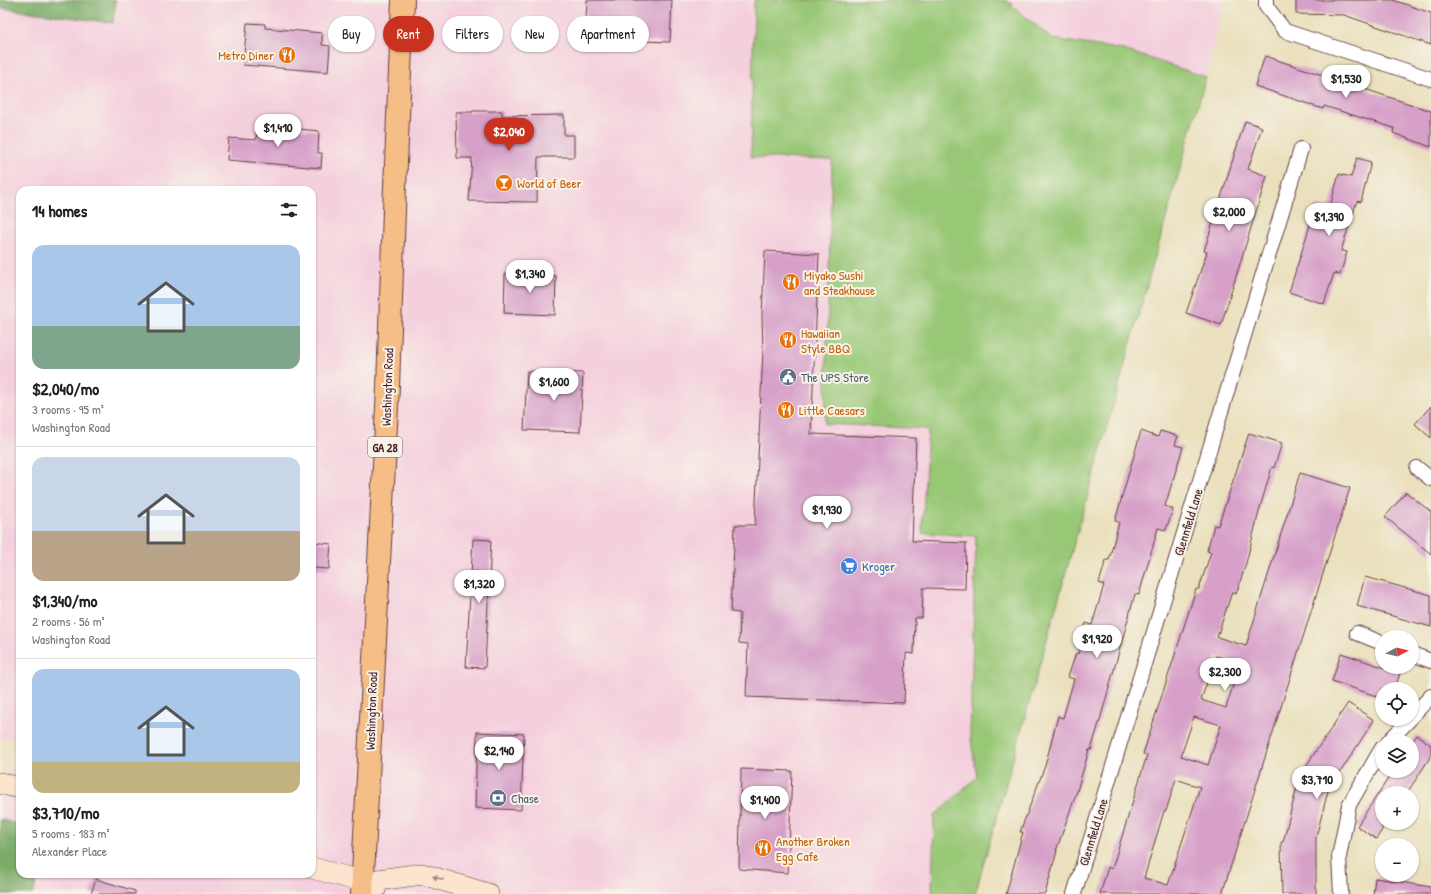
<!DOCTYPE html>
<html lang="en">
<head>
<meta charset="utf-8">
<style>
  body { margin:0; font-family:"Patrick Hand",sans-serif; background:#f2f2f2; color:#202124; height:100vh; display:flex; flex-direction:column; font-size:15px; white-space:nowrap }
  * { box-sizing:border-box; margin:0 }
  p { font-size:13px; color:#757577 }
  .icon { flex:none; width:22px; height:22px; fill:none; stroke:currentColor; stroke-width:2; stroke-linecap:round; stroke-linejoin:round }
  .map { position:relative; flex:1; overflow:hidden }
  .drawer { position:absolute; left:16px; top:186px; width:300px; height:692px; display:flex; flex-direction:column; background:#fff; border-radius:12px; box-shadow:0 1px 3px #0004 }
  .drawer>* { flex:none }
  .guide { position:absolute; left:328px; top:16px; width:380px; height:36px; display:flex; gap:8px }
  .needle { width:26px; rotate:83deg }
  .tools { position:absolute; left:1375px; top:630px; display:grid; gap:8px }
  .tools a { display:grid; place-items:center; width:44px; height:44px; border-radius:50%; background:#fff; box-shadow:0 1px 3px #0004; font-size:20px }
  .price { position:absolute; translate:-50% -34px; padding:0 9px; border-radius:14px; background:#fff; color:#222; font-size:13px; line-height:26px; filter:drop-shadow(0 1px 2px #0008) }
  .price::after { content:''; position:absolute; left:50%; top:24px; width:12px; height:9px; margin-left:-6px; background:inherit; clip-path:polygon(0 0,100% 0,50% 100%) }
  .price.active { background:#c8321e; color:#fff }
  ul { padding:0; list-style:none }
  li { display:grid; align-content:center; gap:8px; height:212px; padding:0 16px }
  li+li { border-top:1px solid #e0e0e0 }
  li span { display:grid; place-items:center; height:124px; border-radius:12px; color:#555 }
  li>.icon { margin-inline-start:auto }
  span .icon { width:72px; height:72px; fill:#fffc; stroke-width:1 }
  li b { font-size:17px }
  h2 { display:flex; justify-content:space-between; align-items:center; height:48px; padding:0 16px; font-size:17px }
  .pill { padding:0 14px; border-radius:18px; background:#fff; box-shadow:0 1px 3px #0004; font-size:14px; line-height:36px }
  .pill.active { background:#c8321e; color:#fff }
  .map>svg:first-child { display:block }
  .built { fill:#f4cfdd }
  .green { fill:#98c776; stroke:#717350 }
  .forest { fill:#7aac67; stroke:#626649 }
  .building { fill:#d7a0c9; fill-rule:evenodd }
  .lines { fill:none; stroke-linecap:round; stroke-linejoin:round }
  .minor-casing { stroke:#623c41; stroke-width:16 }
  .secondary-casing { stroke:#623c41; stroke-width:22 }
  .primary-casing { stroke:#623c41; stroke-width:24 }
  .minor { stroke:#fff; stroke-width:14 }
  .secondary { stroke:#fbe5cf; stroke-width:21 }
  .primary { stroke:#f6be87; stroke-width:22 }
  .oneway { fill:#a2827d }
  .labels { text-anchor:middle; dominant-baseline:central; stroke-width:4; stroke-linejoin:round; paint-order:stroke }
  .shield { fill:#f7f3e8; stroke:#7e5f64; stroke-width:1 }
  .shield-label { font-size:12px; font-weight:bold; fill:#4a1f2b }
  .food-label { font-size:13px; fill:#c56008; stroke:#f7f3e8; text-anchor:start }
  .service-label { font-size:13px; fill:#4e5e75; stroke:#f7f3e8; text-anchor:start }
  .street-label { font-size:13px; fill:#4a1f2b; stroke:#f7f3e8 }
  .shop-label { font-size:13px; fill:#366cbe; stroke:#f7f3e8; text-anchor:start }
</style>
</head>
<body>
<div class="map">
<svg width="1431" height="894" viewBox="0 0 1431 894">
  <rect width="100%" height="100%" fill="#f7f3e8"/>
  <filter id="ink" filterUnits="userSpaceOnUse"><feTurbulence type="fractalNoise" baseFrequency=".025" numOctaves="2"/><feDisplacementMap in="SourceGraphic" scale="8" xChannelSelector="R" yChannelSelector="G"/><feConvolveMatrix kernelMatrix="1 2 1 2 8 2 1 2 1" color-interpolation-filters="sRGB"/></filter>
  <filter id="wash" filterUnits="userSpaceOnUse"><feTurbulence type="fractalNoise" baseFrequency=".012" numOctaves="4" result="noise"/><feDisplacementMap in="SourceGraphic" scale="16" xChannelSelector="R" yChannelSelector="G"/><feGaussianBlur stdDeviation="0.9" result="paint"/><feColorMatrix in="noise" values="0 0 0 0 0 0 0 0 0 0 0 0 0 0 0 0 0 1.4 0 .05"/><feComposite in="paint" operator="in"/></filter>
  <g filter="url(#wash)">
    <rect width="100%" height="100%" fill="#eae0bd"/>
    <path class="built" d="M0 0H1224L1206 77 975 894H34L37 874H312V190H20V742L0 738Z
      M20 745V828L0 821V795Z"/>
    <path class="green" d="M754 0H1001L1007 1 1052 39 1124 50 1206 77 975 894H932L934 816 977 777 970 734 976 536 922 533 928 429 825 424 832 160 751 157Z"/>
    <path class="forest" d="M0 0H116L113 23 0 8Z
      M0 819 20 825V874H39L33 894H0Z"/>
    <g id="blocks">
      <path class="building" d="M587 0H672L670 42 585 39Z
        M1296 0H1393L1431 13V45L1344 15 1296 14Z
        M247 23 265 24V28L322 33V45L330 46 328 72 243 65Z
        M1265 56 1431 111V147L1393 133 1394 128 1324 106 1323 109 1255 86Z
        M473 111H502V116L564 115V135H574V157H538L537 202 469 201 472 158H457L456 112H473Z
        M1245 121 1262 127 1248 169 1267 176 1221 325 1186 313 1207 252 1204 251Z
        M258 125 319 131 318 153H322L321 168 227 160 229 138 256 140Z
        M1357 158 1371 162 1361 202 1357 201 1341 251 1347 252 1340 275 1334 273 1324 304 1289 292 1316 206 1329 210 1339 174 1351 177Z
        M765 251 819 254 811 434 916 438 912 541 966 543 965 589 923 588 922 618H915L914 654 906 653 904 703 746 697 748 644 739 643 740 613 731 612 735 525H755L763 350 762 316Z
        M505 274 556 276 555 315 504 313Z
        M527 371 583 373 580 432 524 430Z
        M1431 406V438L1415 424Z
        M1141 431 1158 437 1160 431 1178 436 1175 445 1183 447 1165 506 1173 509 1166 530 1158 528 1139 595 1135 594 1100 720 1091 750H1089L1077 791 1056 851H1057L1045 894H1006L1023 832H1020L1045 766 1058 716 1063 718 1074 679 1068 677 1076 653 1078 654 1086 623 1092 625 1104 585 1099 583 1106 560H1109L1119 522 1115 521Z
        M1249 433 1282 443 1274 468 1272 467 1261 504 1245 567 1236 594 1232 592 1217 637 1246 646 1300 473 1350 488 1222 894H1100L1108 867 1112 869 1147 755 1143 754 1190 608 1196 589H1199L1211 552 1207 551 1214 525 1218 526ZM1216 656 1240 663 1226 708 1201 700ZM1194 717 1221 725 1208 765 1181 756ZM1176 779 1200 787 1168 885 1144 878 1164 811H1166Z
        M1406 492 1431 512V554L1385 517Z
        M473 539 491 540 485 668 466 667Z
        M312 542 331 544 329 569 312 568Z
        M1365 577 1431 595V627L1357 606Z
        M1341 653 1400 673 1395 689H1382V698L1332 681Z
        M1348 703 1374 720 1328 791 1316 837V894H1282L1281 842H1283L1300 775Z
        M477 732 524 734 521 810 475 808Z
        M1417 735 1431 745V756L1407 793H1382V830L1376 839 1357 826 1393 771H1412V742Z
        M741 769 792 771 788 873 739 869Z
        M1375 878 1431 887 1430 894H1373Z
        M96 879 135 891V894H91Z"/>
    </g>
  </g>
  <g filter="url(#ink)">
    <use href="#blocks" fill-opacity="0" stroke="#623c41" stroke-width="1"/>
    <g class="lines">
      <defs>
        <path id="minor" d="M1266 0V6L1285 31 1431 79
          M1417 468 1431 479
          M1357 633 1382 643
          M1412 654 1431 661
          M1412 716 1431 696
          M1389 741 1410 719
          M1074 894 1301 149
          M1341 894 1339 857 1349 805 1382 748"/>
        <path id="secondary" d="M0 783 20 788
          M312 868 364 882 375 890
          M364 882 422 874 488 894"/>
        <path id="primary" d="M362 894 388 387 394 210 403 0"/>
      </defs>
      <use href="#minor" class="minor-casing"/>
      <use href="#secondary" class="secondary-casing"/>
      <use href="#primary" class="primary-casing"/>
      <use href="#minor" class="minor"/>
      <use href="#secondary" class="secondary"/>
      <use href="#primary" class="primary"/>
    </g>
    <defs><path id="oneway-solid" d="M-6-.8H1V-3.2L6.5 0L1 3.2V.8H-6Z"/></defs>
    <use class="oneway" href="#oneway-solid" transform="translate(438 878) rotate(-163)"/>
  </g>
  <defs>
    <symbol id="restaurant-disc" viewBox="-11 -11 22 22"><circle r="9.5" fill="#e8710a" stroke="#f7f3e8"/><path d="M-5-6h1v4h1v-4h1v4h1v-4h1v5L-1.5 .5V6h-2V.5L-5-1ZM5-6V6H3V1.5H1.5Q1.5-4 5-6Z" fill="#fff"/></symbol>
    <symbol id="bar-disc" viewBox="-11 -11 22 22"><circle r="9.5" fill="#e8710a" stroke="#f7f3e8"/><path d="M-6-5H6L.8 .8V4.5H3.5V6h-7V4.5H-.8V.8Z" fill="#fff"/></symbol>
    <symbol id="civic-disc" viewBox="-11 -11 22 22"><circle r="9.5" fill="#5c6f8a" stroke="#f7f3e8"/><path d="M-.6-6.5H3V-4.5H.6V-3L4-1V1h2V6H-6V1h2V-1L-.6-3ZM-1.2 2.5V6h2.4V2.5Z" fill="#fff"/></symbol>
    <symbol id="supermarket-disc" viewBox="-11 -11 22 22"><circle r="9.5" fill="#3f7fe0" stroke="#f7f3e8"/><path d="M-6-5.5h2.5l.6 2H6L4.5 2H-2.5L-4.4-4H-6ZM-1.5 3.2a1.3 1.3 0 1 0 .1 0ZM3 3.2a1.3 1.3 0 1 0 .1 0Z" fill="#fff"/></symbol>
    <symbol id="bank-disc" viewBox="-11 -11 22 22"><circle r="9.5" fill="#5c6f8a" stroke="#f7f3e8"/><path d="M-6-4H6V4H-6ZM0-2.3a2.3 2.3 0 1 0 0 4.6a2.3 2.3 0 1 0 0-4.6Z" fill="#fff"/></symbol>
  </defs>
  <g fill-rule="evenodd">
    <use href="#restaurant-disc" x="277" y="45" width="20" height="20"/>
    <use href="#bar-disc" x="494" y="173" width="20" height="20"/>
    <use href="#restaurant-disc" x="781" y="272" width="20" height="20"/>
    <use href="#restaurant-disc" x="778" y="330" width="20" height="20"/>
    <use href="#civic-disc" x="778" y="367" width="20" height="20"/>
    <use href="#restaurant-disc" x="776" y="400" width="20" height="20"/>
    <use href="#supermarket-disc" x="839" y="556" width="20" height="20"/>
    <use href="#bank-disc" x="488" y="788" width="20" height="20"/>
    <use href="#restaurant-disc" x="753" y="838" width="20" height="20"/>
  </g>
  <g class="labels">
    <rect class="shield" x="368" y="437" width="34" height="20" rx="3"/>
    <g class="shield-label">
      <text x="385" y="447">GA 28</text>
    </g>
    <g class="food-label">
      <text x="274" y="55" text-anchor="end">Metro Diner</text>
      <text x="517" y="183">World of Beer</text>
      <text x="804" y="275">Miyako Sushi<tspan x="804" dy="15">and Steakhouse</tspan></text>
      <text x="801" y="333">Hawaiian<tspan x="801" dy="15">Style BBQ</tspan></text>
      <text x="799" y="410">Little Caesars</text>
      <text x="776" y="841">Another Broken<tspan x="776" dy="15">Egg Cafe</tspan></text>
    </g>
    <g class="service-label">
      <text x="801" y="377">The UPS Store</text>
      <text x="511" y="798">Chase</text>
    </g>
    <g class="street-label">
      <text transform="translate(387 387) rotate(-88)">Washington Road</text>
      <text transform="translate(1188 522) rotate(-73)">Glennfield Lane</text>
      <text transform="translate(371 711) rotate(-88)">Washington Road</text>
      <text transform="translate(1093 832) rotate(-73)">Glennfield Lane</text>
    </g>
    <g class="shop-label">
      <text x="862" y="566">Kroger</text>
    </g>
  </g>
</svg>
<div class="tools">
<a><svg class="needle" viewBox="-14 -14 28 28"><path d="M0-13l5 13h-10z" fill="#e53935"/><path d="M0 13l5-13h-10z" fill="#757577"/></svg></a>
<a><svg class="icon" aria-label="locate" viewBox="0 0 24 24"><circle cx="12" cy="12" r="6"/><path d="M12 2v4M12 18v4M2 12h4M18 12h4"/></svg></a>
<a><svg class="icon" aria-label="layers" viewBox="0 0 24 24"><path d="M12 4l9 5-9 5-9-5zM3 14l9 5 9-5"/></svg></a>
<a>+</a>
<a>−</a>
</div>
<b class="price" style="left:1346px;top:99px">$1,530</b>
<b class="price" style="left:278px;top:148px">$1,410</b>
<b class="price active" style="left:509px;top:152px">$2,040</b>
<b class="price" style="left:1229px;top:232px">$2,000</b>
<b class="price" style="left:1329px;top:237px">$1,390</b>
<b class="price" style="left:530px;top:294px">$1,340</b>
<b class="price" style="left:554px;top:402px">$1,600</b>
<b class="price" style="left:827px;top:530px">$1,930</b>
<b class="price" style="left:479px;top:604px">$1,320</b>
<b class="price" style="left:1097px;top:659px">$1,920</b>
<b class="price" style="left:1225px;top:692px">$2,300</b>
<b class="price" style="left:499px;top:771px">$2,140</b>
<b class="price" style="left:1317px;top:800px">$3,710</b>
<b class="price" style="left:765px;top:820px">$1,400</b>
<div class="guide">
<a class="pill">Buy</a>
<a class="pill active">Rent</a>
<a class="pill">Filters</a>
<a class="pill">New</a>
<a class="pill">Apartment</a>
</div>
<section class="drawer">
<h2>14 homes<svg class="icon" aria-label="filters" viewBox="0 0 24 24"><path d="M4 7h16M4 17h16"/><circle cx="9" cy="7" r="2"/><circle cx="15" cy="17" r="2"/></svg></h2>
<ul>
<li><span style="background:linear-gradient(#a9c7e8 65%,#7fa58c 0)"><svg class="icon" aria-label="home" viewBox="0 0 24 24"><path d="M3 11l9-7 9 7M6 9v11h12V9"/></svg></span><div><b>$2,040/mo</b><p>3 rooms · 95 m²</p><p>Washington Road</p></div></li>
<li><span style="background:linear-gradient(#c9d6e8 60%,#b9a48a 0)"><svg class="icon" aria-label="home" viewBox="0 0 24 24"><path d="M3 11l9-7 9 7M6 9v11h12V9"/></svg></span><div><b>$1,340/mo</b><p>2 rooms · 56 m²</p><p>Washington Road</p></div></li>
<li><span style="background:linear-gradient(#a9c7e8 75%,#c2b280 0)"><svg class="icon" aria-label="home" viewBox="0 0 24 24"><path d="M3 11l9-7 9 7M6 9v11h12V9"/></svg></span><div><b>$3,710/mo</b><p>5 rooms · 183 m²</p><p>Alexander Place</p></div></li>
</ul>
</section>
</div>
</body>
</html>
